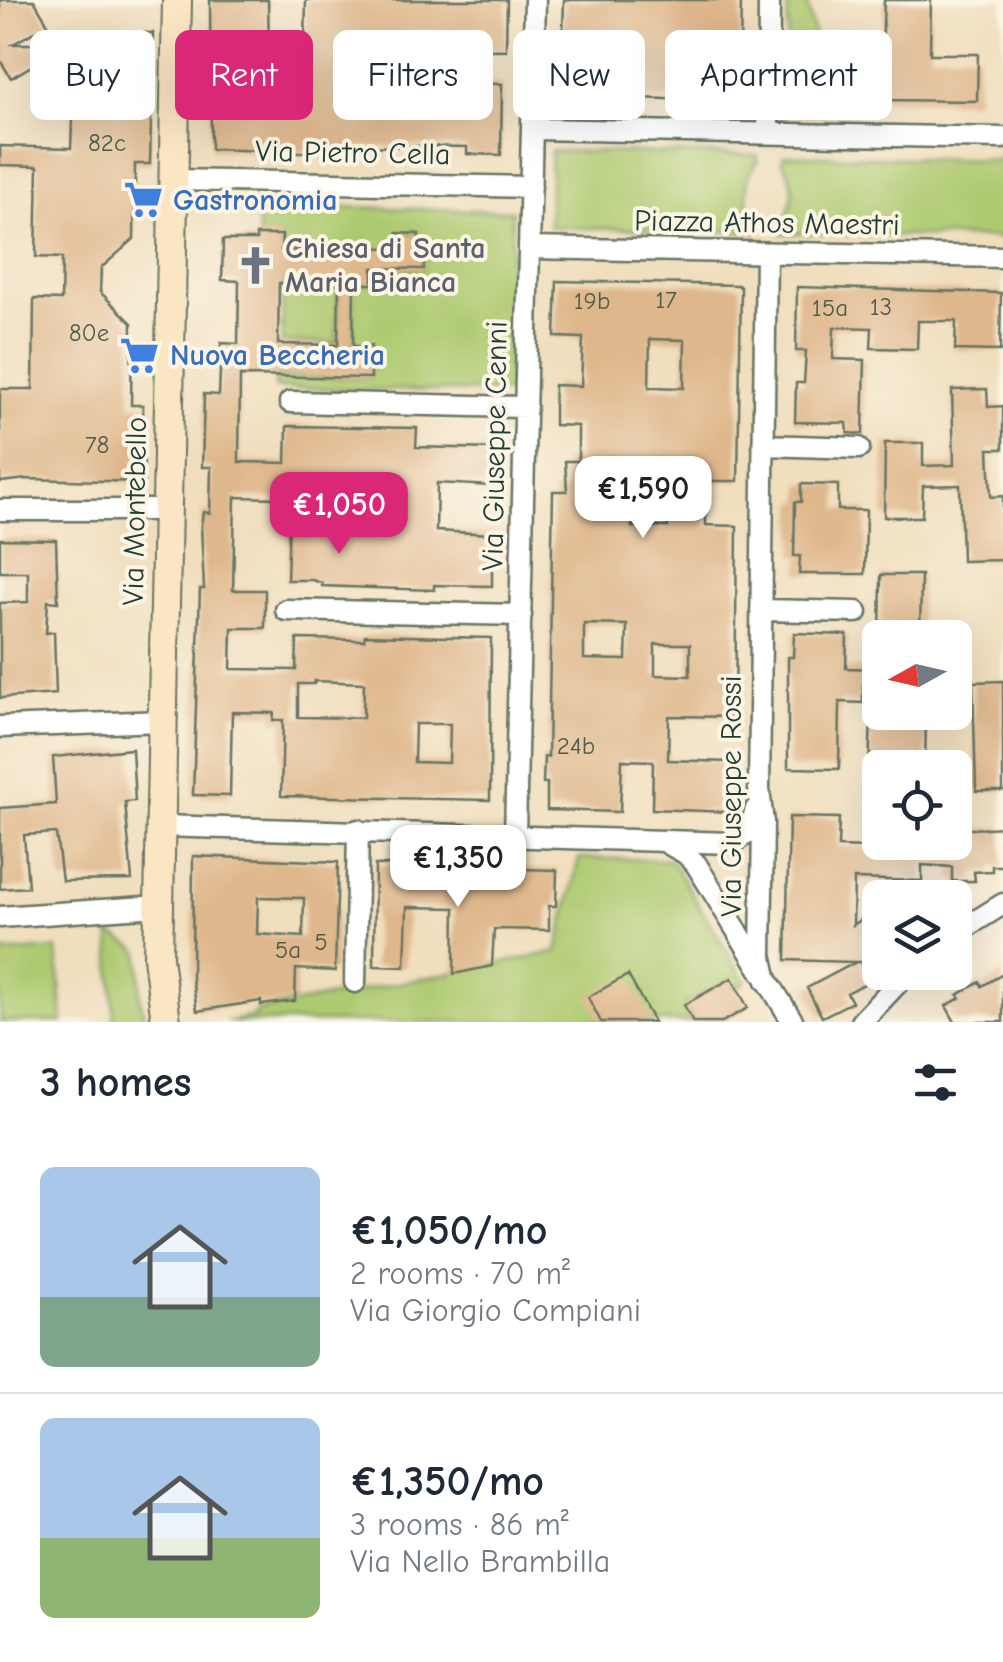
<!DOCTYPE html>
<html lang="en">
<head>
<meta charset="utf-8">
<style>
  body { margin:0; font-family:"Comic Neue",sans-serif; background:#f2f2f3; color:#1f2937; height:100vh; display:flex; flex-direction:column; font-size:38px; white-space:nowrap }
  * { box-sizing:border-box; margin:0 }
  p { font-size:32px; color:#747a83 }
  .icon { flex:none; width:55px; height:55px; fill:none; stroke:currentColor; stroke-width:2; stroke-linecap:round; stroke-linejoin:round }
  .map { position:relative; height:1022px; overflow:hidden }
  .sheet { display:flex; flex-direction:column; background:#fff; flex:1 }
  .sheet>* { flex:none }
  .banner { position:absolute; left:30px; top:30px; width:945px; height:90px; display:flex; gap:20px }
  .needle { width:65px; rotate:262deg }
  .controls { position:absolute; left:862px; top:620px; display:grid; gap:20px }
  .controls a { display:grid; place-items:center; width:110px; height:110px; border-radius:15px; background:#fff; box-shadow:0 10px 40px #0002; font-size:50px }
  .price { position:absolute; translate:-50% -85px; padding:0 22px; border-radius:20px; background:#fff; color:#222; font-size:32px; line-height:65px; filter:drop-shadow(0 2px 5px #0008) }
  .price::after { content:''; position:absolute; left:50%; top:60px; width:30px; height:22px; margin-left:-15px; background:inherit; clip-path:polygon(0 0,100% 0,50% 100%) }
  .price.active { background:#db2777; color:#fff }
  ul { padding:0; list-style:none }
  li { display:flex; align-items:center; gap:30px; height:250px; padding:0 40px }
  li+li { border-top:2px solid #e0e1e3 }
  li span { display:grid; place-items:center; flex:none; width:280px; height:200px; border-radius:15px; color:#555 }
  li>.icon { margin-inline-start:auto }
  span .icon { width:120px; height:120px; fill:#fffc; stroke-width:1 }
  li b { font-size:42px }
  h2 { display:flex; justify-content:space-between; align-items:center; height:120px; padding:0 40px; font-size:42px }
  .pill { padding:0 35px; border-radius:15px; background:#fff; box-shadow:0 10px 40px #0002; font-size:35px; line-height:90px }
  .pill.active { background:#db2777; color:#fff }
  .map>svg:first-child { display:block }
  .green { fill:#aeca71; stroke:#668452; stroke-width:2.5 }
  .building { fill:#dfb78c; fill-rule:evenodd }
  .lines { fill:none; stroke-linecap:round; stroke-linejoin:round }
  .street-casing { stroke:#687564; stroke-width:25 }
  .secondary-casing { stroke:#687564; stroke-width:32 }
  .street { stroke:#fff; stroke-width:20 }
  .secondary { stroke:#fbe6c4; stroke-width:28 }
  .labels { text-anchor:middle; dominant-baseline:central; stroke-width:8; stroke-linejoin:round; paint-order:stroke }
  .number-label { font-size:25px; fill:#4f5c4a }
  .street-label { font-size:30px; fill:#1f3d34; stroke:#fcf5e5 }
  .shop-label { font-size:30px; font-weight:bold; fill:#366cbe; stroke:#fcf5e5; text-anchor:start }
  .worship-label { font-size:30px; font-weight:bold; fill:#5b616d; stroke:#fcf5e5; text-anchor:start }
</style>
</head>
<body>
<div class="map">
<svg width="1003" height="1022" viewBox="0 0 1003 1022">
  <rect width="100%" height="100%" fill="#fcf5e5"/>
  <filter id="ink" filterUnits="userSpaceOnUse"><feTurbulence type="fractalNoise" baseFrequency=".01" numOctaves="2"/><feDisplacementMap in="SourceGraphic" scale="20" xChannelSelector="R" yChannelSelector="G"/><feConvolveMatrix kernelMatrix="1 2 1 2 8 2 1 2 1" color-interpolation-filters="sRGB"/></filter>
  <filter id="wash" filterUnits="userSpaceOnUse"><feTurbulence type="fractalNoise" baseFrequency=".0048" numOctaves="4" result="noise"/><feDisplacementMap in="SourceGraphic" scale="40" xChannelSelector="R" yChannelSelector="G"/><feGaussianBlur stdDeviation="2.25" result="paint"/><feColorMatrix in="noise" values="0 0 0 0 0 0 0 0 0 0 0 0 0 0 0 0 0 1.4 0 .05"/><feComposite in="paint" operator="in"/></filter>
  <g filter="url(#wash)">
    <rect width="100%" height="100%" fill="#f0debd"/>
    <path class="green" d="M788 0H806L815 38 797 39V69L814 70V110H787Z
      M551 151 757 155 758 160C739 185 748 206 757 232L549 227Z
      M784 155 1003 160V238L781 233C790 207 801 187 782 161Z
      M258 205 512 211 509 392 275 388V377L370 378 371 347 353 346 354 284H372L373 259 403 260V269H423L424 252 418 251V234L397 233 396 248 281 250V235H258Z
      M283 285 338 286 337 343 282 342Z
      M579 858 671 860 746 982 737 987 731 978 684 1004 693 1022H226L255 1016 256 1011 557 952Z
      M110 933 136 948 140 953V999L146 1022H114Z
      M57 949 63 1022H0V953Z"/>
    <g id="blocks">
      <path class="building" d="M0 0H34L48 24 13 44H34L43 59 11 78 0 60Z
        M210 0H268L269 45 305 46 306 0H507L506 50 354 49V101L398 102V80L435 81 434 102H468L469 83 502 84 501 155 467 154V147L422 146 354 147V152L330 153 211 149Z
        M564 0H741L739 101 561 96Z
        M884 0H931L930 54H978L977 101 880 100Z
        M119 32 153 33 150 164H135L134 239 101 268 100 292 132 323 131 405H143L144 482 27 479 0 482V389H33L34 299 61 300 62 258 36 257 38 166 0 165V146L71 148 75 45 119 47Z
        M397 233 419 234 418 251H424V269L373 268V284H354L353 346H371V378L240 376 239 462 286 463 287 426 417 428 416 447 494 449 493 486 437 483 436 531 492 534V586L434 585V590L374 588 322 586V583L312 580H287L289 520 278 519 279 498 235 497 233 590H265V628H232L231 669 296 670 297 639 364 640 365 635 491 638 490 800 281 796 283 720H273L274 713 232 712 230 796 193 795 200 589H204L201 526 203 512 210 513 211 467H202L204 394 219 395 221 343 238 344 239 281 222 280 223 240H256V235H282L281 250 336 251V247L396 248ZM279 283 339 284 338 345 278 344ZM314 681 364 683 363 718 298 717V684H314ZM415 724H450L449 763 414 762Z
        M557 281 738 285 741 288 738 481H706V525L737 526 735 717 669 716 668 760 730 762 729 812 652 809 653 761 622 760 620 812 547 810V783H543L544 757H548L553 491H567L565 461H578V426L554 425V385L581 386 583 338 555 337ZM650 339 685 340 684 388 649 387ZM632 477 669 478 668 527H632ZM584 624 627 625 626 660 584 659ZM655 644H690V676L655 675Z
        M797 287 1001 293 1000 351 955 350 956 321H918L917 349 871 348 872 328 834 327 833 359 865 360 863 434 848 433 847 423 795 422 796 383H804L806 351H796Z
        M987 389 988 407 1003 406V449H989L991 497 1003 496V560L962 561 960 485 923 486 922 517H884L885 443H923V466L954 465 952 390Z
        M801 484 838 485V510H866L865 574H799L800 556H794L795 502H801Z
        M0 539 56 540 58 602 48 601 46 633 54 632 56 694 0 698V603L28 602V572H0Z
        M881 575H921L920 638H880Z
        M794 633 847 635 846 668 880 669V686L863 685V703L840 702 839 769 788 768V657H793Z
        M1003 681V791H976L973 682Z
        M871 717 926 718 925 768H869Z
        M132 749 135 801 125 802 132 880 62 881 56 833 24 835 28 887 0 889V808L56 804 53 757Z
        M789 817 839 818 838 847 867 848V843L955 842V830L1003 827V866H992V871L974 872 975 881H952V867L922 865V881L854 879 853 925 880 908V955L869 962H860L870 981 847 993 852 1002 822 1017 807 988 856 962 786 960Z
        M193 856 338 862 335 971 296 969 295 1001 261 1005V1001L197 1011 192 978ZM258 897 304 898 303 937 257 934Z
        M415 861H439L438 879 522 881V869L557 870 556 906H549V930L494 929 492 966 454 974 455 908 407 907 405 967 374 966 375 865H414Z
        M1003 974V1022H955L946 1006 960 998 958 995 980 982 982 986Z
        M628 975 654 1022H601L588 997Z
        M732 978 748 1008 722 1022H693L684 1005Z"/>
    </g>
  </g>
  <g filter="url(#ink)">
    <use href="#blocks" fill-opacity="0" stroke="#687564" stroke-width="2.5"/>
    <g class="lines">
      <defs>
        <path id="street" d="M532 129 1003 138
          M768 133 769 0
          M174 180 531 187
          M529 248 1003 257
          M766 253 759 789 763 823 761 954 767 981
          M290 402 526 407
          M763 445 859 448
          M0 510H167
          M286 610 521 615
          M761 610 857 612
          M0 727 162 721
          M160 826 733 843 749 832 756 809
          M515 834 535 0
          M667 843 685 853 696 864 793 1022
          M0 917 159 906
          M955 934 1003 904
          M355 982 358 830
          M861 1022 908 972"/>
        <path id="secondary" d="M166 1022 158 957 177 0"/>
      </defs>
      <use href="#street" class="street-casing"/>
      <use href="#secondary" class="secondary-casing"/>
      <use href="#street" class="street"/>
      <use href="#secondary" class="secondary"/>
    </g>
  </g>
  <defs>
    <symbol id="supermarket-bare" viewBox="-9 -9 18 18"><path d="M-6-5.5h2.5l.6 2H6L4.5 2H-2.5L-4.4-4H-6ZM-1.5 3.2a1.3 1.3 0 1 0 .1 0ZM3 3.2a1.3 1.3 0 1 0 .1 0Z" fill="#3f7fe0" stroke="#fcf5e5" stroke-width="2.5" paint-order="stroke"/></symbol>
    <symbol id="church-bare" viewBox="-9 -9 18 18"><path d="M-1.2-6h2.4v3.5h3.3v2.4h-3.3V6h-2.4V-.1h-3.3v-2.4h3.3Z" fill="#6b7280" stroke="#fcf5e5" stroke-width="2.5" paint-order="stroke"/></symbol>
  </defs>
  <g fill-rule="evenodd">
    <use href="#supermarket-bare" x="116" y="172" width="55" height="55"/>
    <use href="#church-bare" x="228" y="238" width="55" height="55"/>
    <use href="#supermarket-bare" x="112" y="328" width="55" height="55"/>
  </g>
  <g class="labels">
    <g class="number-label">
      <text x="107" y="142">82c</text>
      <text x="666" y="299">17</text>
      <text x="592" y="300">19b</text>
      <text x="881" y="306">13</text>
      <text x="830" y="307">15a</text>
      <text x="89" y="332">80e</text>
      <text x="97" y="444">78</text>
      <text x="576" y="745">24b</text>
      <text x="321" y="941">5</text>
      <text x="288" y="949">5a</text>
    </g>
    <g class="street-label">
      <text transform="translate(353 153) rotate(1)">Via Pietro Cella</text>
      <text transform="translate(767 223) rotate(1)">Piazza Athos Maestri</text>
      <text transform="translate(495 446) rotate(-89)">Via Giuseppe Cenni</text>
      <text transform="translate(135 511) rotate(-89)">Via Montebello</text>
      <text transform="translate(731 796) rotate(-90)">Via Giuseppe Rossi</text>
    </g>
    <g class="shop-label">
      <text x="173" y="200">Gastronomia</text>
      <text x="170" y="355">Nuova Beccheria</text>
    </g>
    <g class="worship-label">
      <text x="285" y="248">Chiesa di Santa<tspan x="285" dy="34">Maria Bianca</tspan></text>
    </g>
  </g>
</svg>
<div class="controls">
<a><svg class="needle" viewBox="-14 -14 28 28"><path d="M0-13l5 13h-10z" fill="#e53935"/><path d="M0 13l5-13h-10z" fill="#747a83"/></svg></a>
<a><svg class="icon" aria-label="locate" viewBox="0 0 24 24"><circle cx="12" cy="12" r="6"/><path d="M12 2v4M12 18v4M2 12h4M18 12h4"/></svg></a>
<a><svg class="icon" aria-label="layers" viewBox="0 0 24 24"><path d="M12 4l9 5-9 5-9-5zM3 14l9 5 9-5"/></svg></a>
</div>
<b class="price" style="left:643px;top:541px">€1,590</b>
<b class="price active" style="left:339px;top:557px">€1,050</b>
<b class="price" style="left:458px;top:910px">€1,350</b>
<div class="banner">
<a class="pill">Buy</a>
<a class="pill active">Rent</a>
<a class="pill">Filters</a>
<a class="pill">New</a>
<a class="pill">Apartment</a>
</div>
</div>
<section class="sheet">
<h2>3 homes<svg class="icon" aria-label="filters" viewBox="0 0 24 24"><path d="M4 7h16M4 17h16"/><circle cx="9" cy="7" r="2"/><circle cx="15" cy="17" r="2"/></svg></h2>
<ul>
<li><span style="background:linear-gradient(#a9c7e8 65%,#7fa58c 0)"><svg class="icon" aria-label="home" viewBox="0 0 24 24"><path d="M3 11l9-7 9 7M6 9v11h12V9"/></svg></span><div><b>€1,050/mo</b><p>2 rooms · 70 m²</p><p>Via Giorgio Compiani</p></div></li>
<li><span style="background:linear-gradient(#a9c7e8 60%,#8fb573 0)"><svg class="icon" aria-label="home" viewBox="0 0 24 24"><path d="M3 11l9-7 9 7M6 9v11h12V9"/></svg></span><div><b>€1,350/mo</b><p>3 rooms · 86 m²</p><p>Via Nello Brambilla</p></div></li>
</ul>
</section>
</body>
</html>
